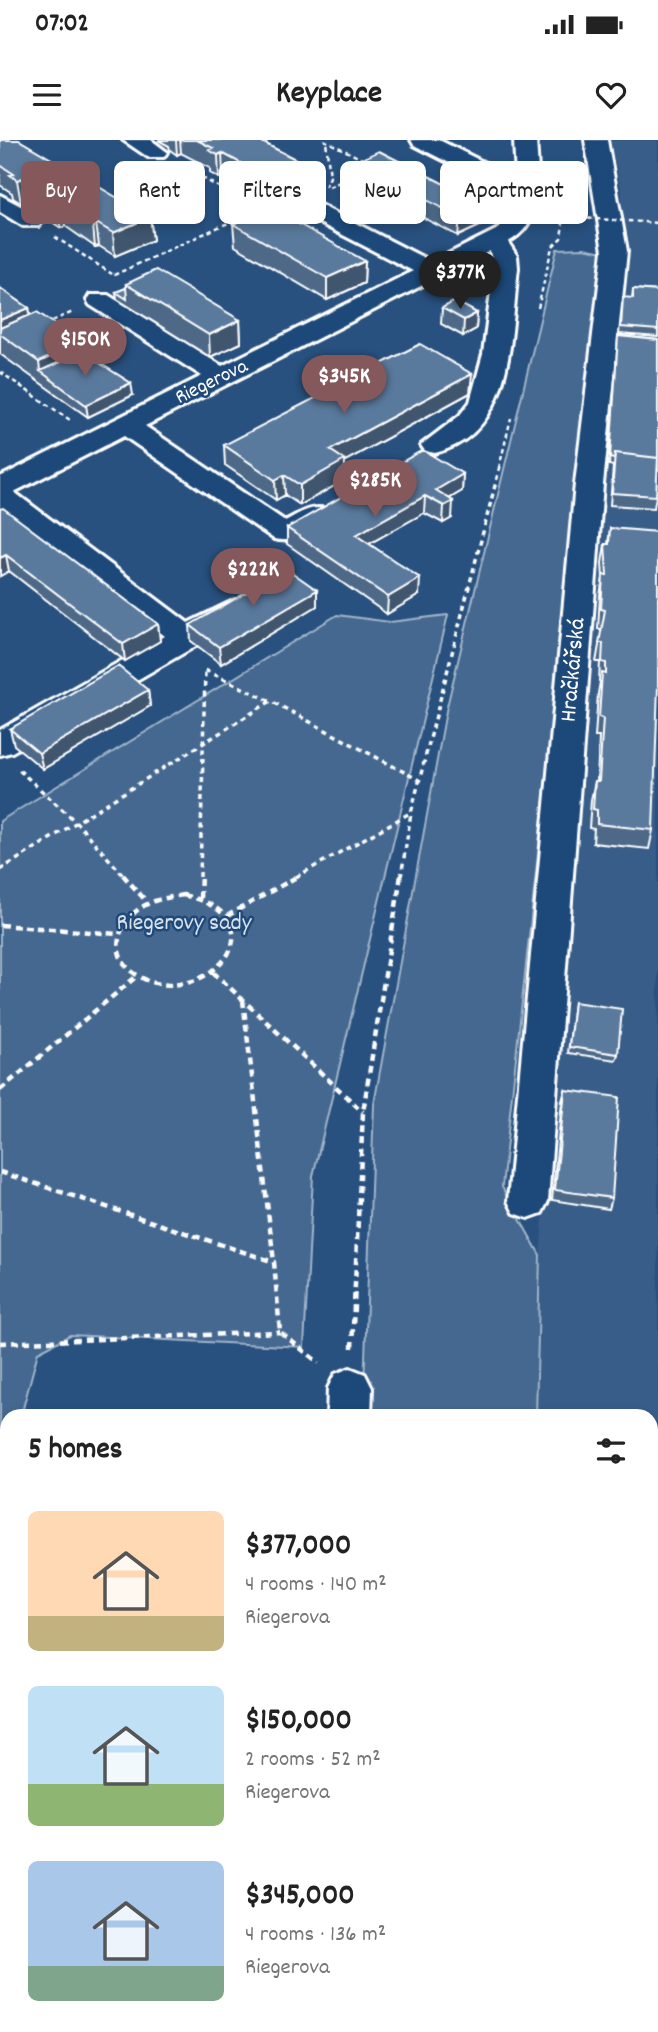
<!DOCTYPE html>
<html lang="en">
<head>
<meta charset="utf-8">
<style>
  body { margin:0; font-family:Dekko,sans-serif; background:#f6f6f6; color:#222; height:100vh; display:flex; flex-direction:column; font-size:26px; white-space:nowrap }
  * { box-sizing:border-box; margin:0 }
  p { font-size:23px; color:#767676 }
  .icon { flex:none; width:38px; height:38px; fill:none; stroke:currentColor; stroke-width:2; stroke-linecap:round; stroke-linejoin:round }
  .map { position:relative; flex:1; overflow:hidden }
  .panel { position:absolute; left:0px; top:1269px; width:658px; height:625px; display:flex; flex-direction:column; background:#fff; border-radius:21px 21px 0 0; box-shadow:0 4px 10px #0003 }
  .panel>* { flex:none }
  .hud { position:absolute; left:21px; top:21px; width:616px; height:63px; display:flex; gap:14px }
  .price { position:absolute; translate:-50% -60px; padding:0 16px; border-radius:24px; background:#85585c; color:#fff; font-size:23px; line-height:46px; filter:drop-shadow(0 2px 4px #0008) }
  .price::after { content:''; position:absolute; left:50%; top:42px; width:21px; height:16px; margin-left:-10px; background:inherit; clip-path:polygon(0 0,100% 0,50% 100%) }
  .price.on { background:#222; color:#fff }
  ul { padding:0; list-style:none }
  li { display:flex; align-items:center; gap:21px; height:175px; padding:0 28px }
  li span { display:grid; place-items:center; flex:none; width:196px; height:140px; border-radius:10px; color:#555 }
  li>.icon { margin-inline-start:auto }
  span .icon { width:84px; height:84px; fill:#fffc; stroke-width:1 }
  li b { font-size:30px }
  h2 { display:flex; justify-content:space-between; align-items:center; height:84px; padding:0 28px; font-size:30px }
  .tag { padding:0 24px; border-radius:10px; background:#fff; box-shadow:0 4px 10px #0003; font-size:24px; line-height:63px }
  .tag.on { background:#85585c; color:#fff }
  .status { display:flex; justify-content:space-between; align-items:center; height:49px; padding:0 35px; background:#fff; direction:ltr }
  .status svg { height:19px; fill:currentColor }
  header { display:flex; justify-content:space-between; align-items:center; height:91px; padding:0 28px; background:#fff; font-size:32px; font-weight:700 }
  .map>svg:first-child { display:block }
  .built { fill:#375d88 }
  .green { fill:#446890; stroke:#a2b4c8; stroke-width:2 }
  .lines { fill:none; stroke-linecap:round; stroke-linejoin:round }
  .minor-casing { stroke:#fff; stroke-width:6 }
  .path-far2 { stroke:#fff; stroke-width:2.5; stroke-dasharray:4.5 3.5; stroke-linecap:butt }
  .path-far1 { stroke:#fff; stroke-width:3.5; stroke-dasharray:5 4.5; stroke-linecap:butt }
  .path { stroke:#fff; stroke-width:4.5; stroke-dasharray:7 5; stroke-linecap:butt }
  .minor { fill:#1f4a7a; fill-rule:evenodd }
  .path-bridge { stroke:#fff; stroke-width:2.5; stroke-dasharray:4.5 3.5; stroke-linecap:butt }
  .wall { fill:#4d6987; stroke:#fff; stroke-width:2 }
  .shaded-wall { fill:#3f556e; stroke:#fff; stroke-width:2 }
  .building { fill:#5a7a9d; stroke:#fff; stroke-width:2 }
  .labels { text-anchor:middle; dominant-baseline:central; stroke-width:5; stroke-linejoin:round; paint-order:stroke }
  .far-street-label { font-size:21px; fill:#fff; stroke:#1f4a7a }
  .street-label { font-size:24px; fill:#fff; stroke:#1f4a7a }
  .park-label { font-size:24px; fill:#dae1e9; stroke:#1f4a7a }
</style>
</head>
<body>
<div class="status"><b>07:02</b><svg viewBox="0 0 49 12"><path d="M0 12V9h3v3zM5 12V6h3v6zM10 12V3h3v9zM15 12V0h3v12zM26 1h20v11H26zM47 4h2v5h-2z"/></svg></div>
<header><svg class="icon" aria-label="menu" viewBox="0 0 24 24"><path d="M4 6h16M4 12h16M4 18h16"/></svg>Keyplace<svg class="icon" aria-label="heart" viewBox="0 0 24 24"><path d="M12 20l-8-8c-3-5 5-10 8-4 3-6 11-1 8 4z"/></svg></header>
<div class="map">
<svg width="658" height="1892" viewBox="0 0 658 1892">
  <rect width="100%" height="100%" fill="#28517f"/>
  <filter id="ink" filterUnits="userSpaceOnUse"><feTurbulence type="fractalNoise" baseFrequency=".0143" numOctaves="2"/><feDisplacementMap in="SourceGraphic" scale="14" xChannelSelector="R" yChannelSelector="G"/><feConvolveMatrix kernelMatrix="1 2 1 2 8 2 1 2 1" color-interpolation-filters="sRGB"/></filter>
  <g filter="url(#ink)">
    <path class="built" d="M609 0H658V1892H546V1887L651 1886V1276H536L540 1115 621 156 624 81 621 46Z"/>
    <path class="green" d="M584 108 603 112 502 1047 540 1115 536 1276H363L374 964 446 571 557 109Z
      M337 475 390 482 448 475 313 1036 304 1207 70 1195 38 1212 21 1276H7V1331L0 1359V681Z
      M342 1886H546V1892H341Z"/>
    <g class="lines">
      <defs>
        <path id="minor" d="M123 0H151L167 12 164 17H148Z
          M411 0H439L499 30 502 35 499 40H483L414 5Z
          M514 0H536C538 35 546 83 508 102L517 116 518 128C510 193 516 293 435 313L425 311 421 305 459 276 470 262 483 214 494 128 490 111 145 286 285 381C300 373 311 365 327 369L331 375C321 391 292 404 274 399L124 296 14 352 188 483 235 460 246 463 250 470 246 477 12 612 0 615V590L165 496 0 369V337L202 236 90 165 87 160 90 155H108L222 226 413 131 304 75 300 70 304 65H320L432 122 498 89C522 66 515 31 514 0Z
          M585 0H607L627 111 603 344 548 1061 542 1073 528 1078 514 1073 508 1061 575 344 603 111Z
          M0 55 39 76 43 81 39 86H23L0 72Z
          M350 1228 365 1234 372 1248 371 1276H327L328 1248 335 1234Z
          M292 1886H346V1892H292Z"/>
      </defs>
      <use href="#minor" class="minor-casing"/>
      <path class="path-far2" d="M324 0 364 20
        M181 26 265 73
        M325 47 330 37 326 1
        M329 47 356 34
        M55 97 112 134
        M114 135 223 85 258 74
        M538 168 552 107 561 98 566 62 557 59
        M45 184 73 172
        M0 232 70 280
        M499 328 511 278"/>
      <path class="path-far1" d="M205 530 270 561
        M19 630 76 682 125 737
        M0 730 271 561 419 640
        M200 737 205 531
        M296 737 410 673
        M401 737 411 673 500 326"/>
      <path class="path" d="M123 735 147 762
        M183 755C292 781 199 875 137 835 103 814 120 774 152 762 161 758 173 757 183 755Z
        M200 758 201 735
        M227 776 300 735
        M0 785 117 794
        M213 832 363 972
        M243 860 274 1122
        M0 950 137 836
        M0 1032 274 1122 280 1192 319 1223
        M0 1203 280 1192
        M352 1208 363 972 401 735"/>
      <use href="#minor" class="minor"/>
      <path class="path-bridge" d="M564 77 658 83"/>
    </g>
    <path class="wall" d="M0 0 150 77 153 100 115 116 99 106 95 107 65 86 61 88 52 82 51 77 25 61 21 63 13 58 12 53 0 45Z
      M158 0H258L309 26V49L276 64 246 51V48L223 36 219 38 210 33V28L181 13 177 15 170 10 169 6Z
      M353 23 486 65 484 84 458 96 353 41Z
      M233 84 365 121 364 143 327 160 235 106Z
      M126 144 240 180 241 203 210 217 117 159 116 152 126 148Z
      M0 148 29 168 30 175 81 202 82 212 133 255 88 277 0 214Z
      M633 149 658 151V197L619 194 622 164 632 158Z
      M442 168 477 173 476 189 463 196 441 184Z
      M618 196 658 200V330H657L656 356 654 368 610 365 613 326 609 325Z
      M470 253 345 321V340L300 365 285 355 276 360 225 325 224 305Z
      M463 334 462 351 449 359 452 378 443 383 424 373 369 404 419 455 387 474 287 404V388Z
      M0 369 158 484 160 501 125 521 9 431 0 436Z
      M610 388 653 690 649 709 593 703 594 689 589 688 591 660 595 641H597L599 597H595L598 553 600 542 599 541 600 522H596L602 489H598L600 455 603 438 602 423 605 404H608Z
      M317 450V466L221 524 191 501 190 485Z
      M148 550 150 566 43 629 14 605 10 589Z
      M574 862 618 914 616 920 568 913Z
      M565 950 612 1058 609 1069 552 1060 562 961Z
      M651 1696 658 1729V1819H651Z"/>
    <path class="shaded-wall" d="M176 0H180L181 13 177 15Z
      M222 13 223 36 219 38 218 15Z
      M309 26V49L276 64 275 42Z
      M22 38 25 61 21 63 17 40Z
      M62 63 65 86 61 88 58 65Z
      M486 65 484 84 458 96 460 77Z
      M150 77 153 100 115 116 113 93Z
      M96 83 99 106 95 107 93 85Z
      M365 121 364 143 327 160V138Z
      M29 168 32 184 0 194V180Z
      M477 173 476 189 463 196 464 180Z
      M240 180 241 203 210 217 209 195Z
      M81 202 84 224 40 231 39 222Z
      M472 234 470 253 345 321V340L300 365V345L330 310Z
      M131 243 133 255 88 277 86 265Z
      M463 334 462 351 440 364 436 350Z
      M284 335 285 355 276 360 275 340Z
      M425 356 424 373 356 411V395Z
      M453 361 452 378 443 383 444 366Z
      M6 415 9 431 0 436V418Z
      M420 438 419 455 387 474 388 457Z
      M317 450V466L221 524 219 507Z
      M158 484 160 501 125 521 123 504Z
      M148 550 150 566 43 629 39 613Z"/>
    <path class="building" d="M0 0H19L150 77 113 93 96 83 93 85 62 63 58 65 49 60 53 58 22 38 17 40 10 35 14 34 0 25Z
      M197 0H258L309 26 275 42 245 28 248 27 222 13 218 15 209 10 213 8Z
      M379 11 486 65 460 77 353 23Z
      M270 68 365 121 327 138 233 84Z
      M156 130 240 180 209 195 126 144Z
      M0 148 29 168 0 180Z
      M126 148 127 159 116 152Z
      M633 149 658 151V190L621 187 623 157 633 158Z
      M455 161 477 173 464 180 442 168Z
      M37 172 81 202 39 222 0 194V188Z
      M618 196 658 200V324V318L615 313 614 319 610 318Z
      M420 204 472 234 330 310 345 320 300 345 284 335 275 340 224 305Z
      M82 212 131 243 86 265 40 231Z
      M423 310 463 334 436 350 453 361 444 366 425 356 356 395 420 438 388 457 287 388Z
      M615 313 658 318 656 356 612 353Z
      M3 368 158 484 123 504 6 415 0 418V369Z
      M610 388 658 392V545L653 690 597 684V670L593 669 595 641H599L603 578 599 577 602 533 606 534V523L602 522 603 503H599L605 470 601 469 603 435H607L605 404H609Z
      M287 429 317 450 219 507 190 485Z
      M118 526 148 550 39 613 10 589Z
      M574 862 622 869 618 914 569 907Z
      M565 950 619 957 612 1058 555 1050Z
      M651 1696 658 1729V1815L651 1816Z
      M43 1886H97V1892H42Z
      M221 1886H276L275 1892H220Z"/>
  </g>
  <g class="labels">
    <g class="far-street-label">
      <text transform="translate(212 243) rotate(-26)">Riegerova</text>
    </g>
    <g class="street-label">
      <text transform="translate(574 530) rotate(-85)">Hračkářská</text>
    </g>
    <g class="park-label">
      <text x="184" y="784">Riegerovy sady</text>
    </g>
  </g>
</svg>
<b class="price on" style="left:460px;top:171px">$377K</b>
<b class="price" style="left:85px;top:238px">$150K</b>
<b class="price" style="left:344px;top:275px">$345K</b>
<b class="price" style="left:375px;top:379px">$285K</b>
<b class="price" style="left:253px;top:468px">$222K</b>
<div class="hud">
<a class="tag on">Buy</a>
<a class="tag">Rent</a>
<a class="tag">Filters</a>
<a class="tag">New</a>
<a class="tag">Apartment</a>
</div>
<section class="panel">
<h2>5 homes<svg class="icon" aria-label="filters" viewBox="0 0 24 24"><path d="M4 7h16M4 17h16"/><circle cx="9" cy="7" r="2"/><circle cx="15" cy="17" r="2"/></svg></h2>
<ul>
<li><span style="background:linear-gradient(#ffd9b3 75%,#c2b280 0)"><svg class="icon" aria-label="home" viewBox="0 0 24 24"><path d="M3 11l9-7 9 7M6 9v11h12V9"/></svg></span><div><b>$377,000</b><p>4 rooms · 140 m²</p><p>Riegerova</p></div></li>
<li><span style="background:linear-gradient(#bfe0f5 70%,#8fb573 0)"><svg class="icon" aria-label="home" viewBox="0 0 24 24"><path d="M3 11l9-7 9 7M6 9v11h12V9"/></svg></span><div><b>$150,000</b><p>2 rooms · 52 m²</p><p>Riegerova</p></div></li>
<li><span style="background:linear-gradient(#a9c7e8 75%,#7fa58c 0)"><svg class="icon" aria-label="home" viewBox="0 0 24 24"><path d="M3 11l9-7 9 7M6 9v11h12V9"/></svg></span><div><b>$345,000</b><p>4 rooms · 136 m²</p><p>Riegerova</p></div></li>
</ul>
</section>
</div>
</body>
</html>
